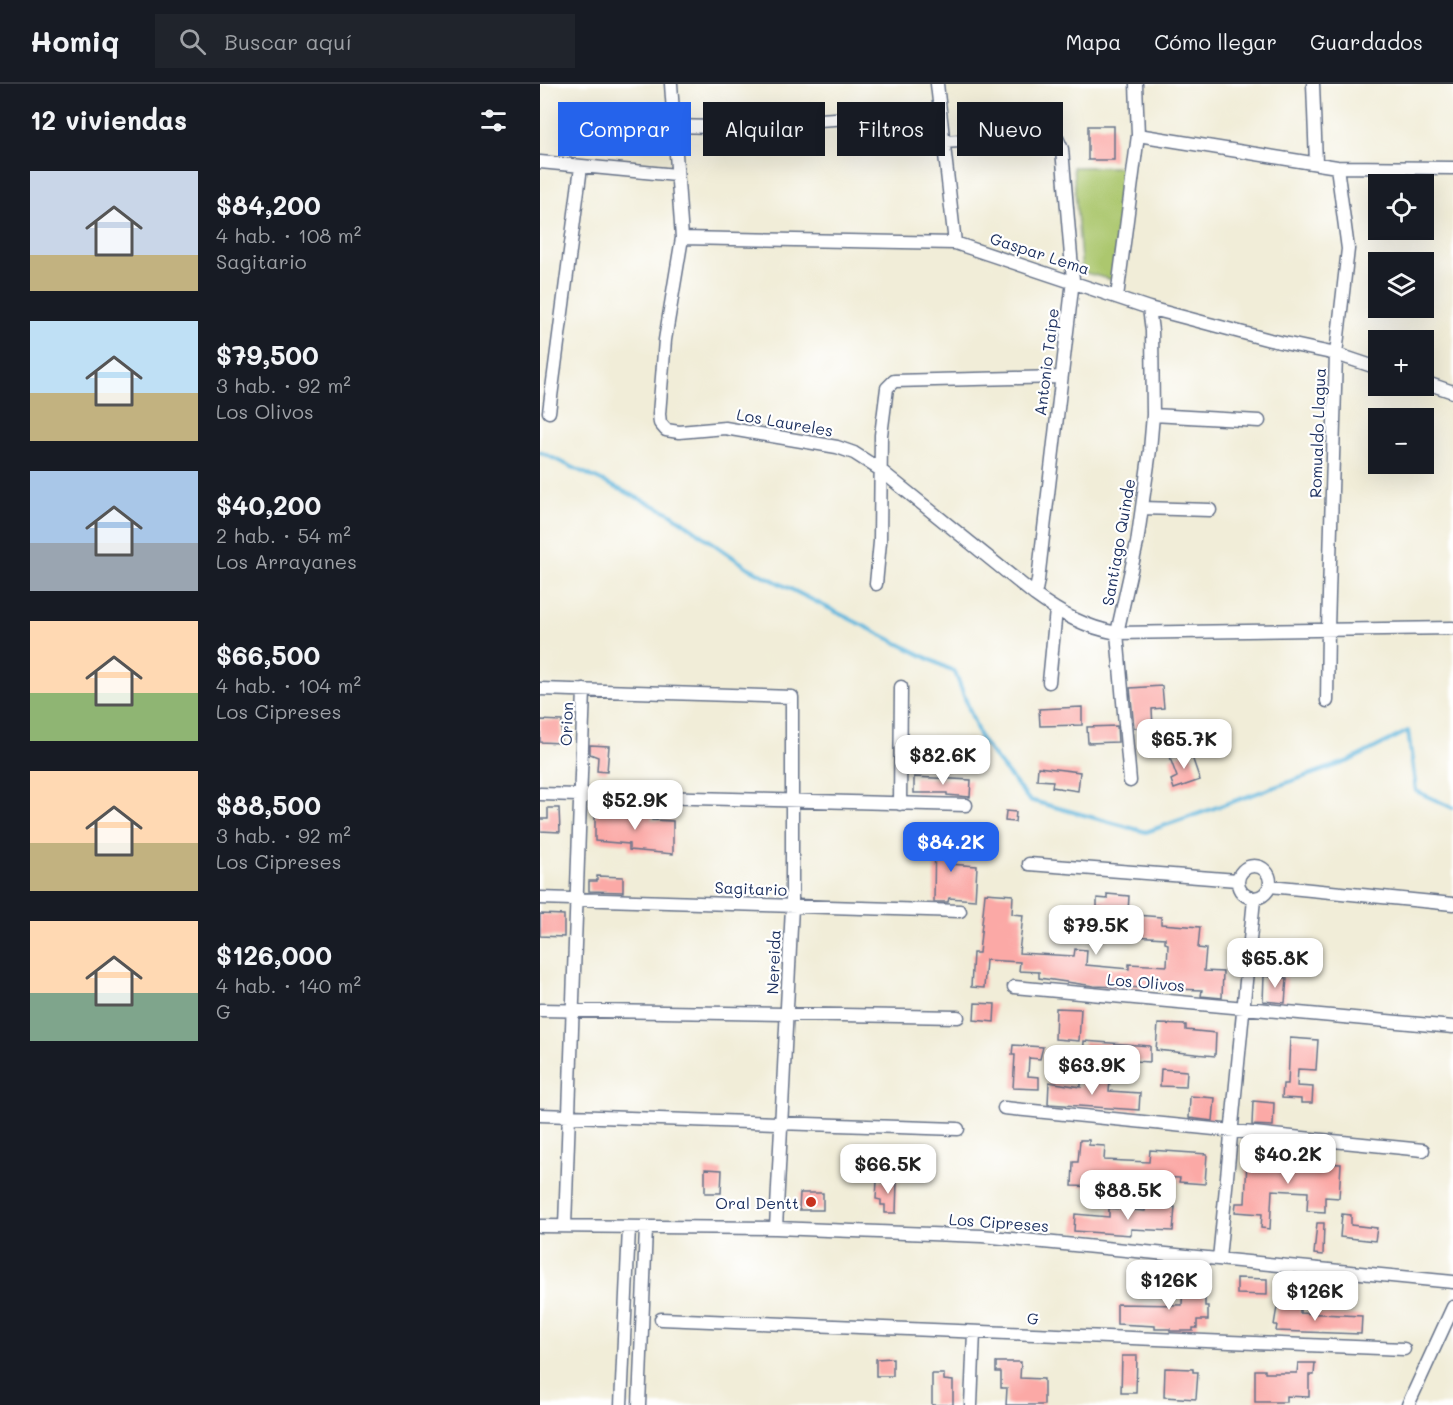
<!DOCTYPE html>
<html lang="es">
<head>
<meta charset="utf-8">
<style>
  body { margin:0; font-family:Mali,sans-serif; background:#20242c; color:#f1f3f6; height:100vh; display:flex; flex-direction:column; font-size:22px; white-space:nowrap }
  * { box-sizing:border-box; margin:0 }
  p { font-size:20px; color:#9ea1a6 }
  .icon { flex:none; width:33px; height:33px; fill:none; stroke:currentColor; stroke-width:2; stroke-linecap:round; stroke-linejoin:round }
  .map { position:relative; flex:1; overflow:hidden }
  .sheet { display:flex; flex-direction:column; background:#171b24; width:540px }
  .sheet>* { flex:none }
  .banner { position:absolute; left:18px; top:18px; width:570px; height:54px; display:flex; gap:12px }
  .buttons { position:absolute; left:828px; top:90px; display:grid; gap:12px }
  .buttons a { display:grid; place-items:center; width:66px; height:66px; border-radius:0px; background:#171b24; box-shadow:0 6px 24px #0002; font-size:30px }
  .price { position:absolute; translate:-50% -51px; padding:0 14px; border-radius:12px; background:#fff; color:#222; font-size:20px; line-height:39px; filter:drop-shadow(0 2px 3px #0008) }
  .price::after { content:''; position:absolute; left:50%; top:36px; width:18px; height:14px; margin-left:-9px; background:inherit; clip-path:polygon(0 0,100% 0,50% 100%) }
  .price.current { background:#2563eb; color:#fff }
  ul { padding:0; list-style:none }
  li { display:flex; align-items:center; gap:18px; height:150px; padding:0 30px }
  li span { display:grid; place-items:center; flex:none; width:168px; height:120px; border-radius:0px; color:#555 }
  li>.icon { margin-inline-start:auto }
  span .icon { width:72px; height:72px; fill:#fffc; stroke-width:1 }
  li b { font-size:26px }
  h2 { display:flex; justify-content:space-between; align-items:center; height:72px; padding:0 30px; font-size:26px }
  .tag { padding:0 21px; border-radius:0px; background:#171b24; box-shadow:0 6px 24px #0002; font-size:21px; line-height:54px }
  .tag.current { background:#2563eb; color:#fff }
  header { display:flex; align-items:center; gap:36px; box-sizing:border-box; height:84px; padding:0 30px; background:#171b24; border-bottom:2px solid #363941 }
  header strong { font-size:28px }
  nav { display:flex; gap:33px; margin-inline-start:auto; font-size:21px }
  .search { width:420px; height:54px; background:#20242c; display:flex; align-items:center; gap:15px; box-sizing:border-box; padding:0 21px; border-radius:0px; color:#9ea1a6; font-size:22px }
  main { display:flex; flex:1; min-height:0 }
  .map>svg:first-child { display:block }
  .green { fill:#acc76e; stroke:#647b66; stroke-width:1.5 }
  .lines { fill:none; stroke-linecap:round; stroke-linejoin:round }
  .stream { stroke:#60b6dc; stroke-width:4 }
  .building { fill:#fba9a6 }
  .minor-casing { stroke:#667289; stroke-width:15 }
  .minor { stroke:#fff; stroke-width:12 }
  .poi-dot { fill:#c8321e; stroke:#fff; stroke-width:2 }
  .labels { text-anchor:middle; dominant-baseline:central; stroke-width:4.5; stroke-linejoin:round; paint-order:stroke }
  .street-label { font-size:16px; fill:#1b2f5e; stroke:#fff }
  .poi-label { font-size:16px; fill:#1b2f5e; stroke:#fff; text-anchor:end }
</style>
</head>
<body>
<header>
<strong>Homiq</strong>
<div class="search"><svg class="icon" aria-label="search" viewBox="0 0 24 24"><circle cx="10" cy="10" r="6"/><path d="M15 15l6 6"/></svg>Buscar aquí</div>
<nav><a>Mapa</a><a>Cómo llegar</a><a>Guardados</a></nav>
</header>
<main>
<section class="sheet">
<h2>12 viviendas<svg class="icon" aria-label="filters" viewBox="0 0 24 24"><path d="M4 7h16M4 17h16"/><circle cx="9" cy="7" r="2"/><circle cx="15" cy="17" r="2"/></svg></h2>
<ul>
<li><span style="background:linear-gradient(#c9d6e8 70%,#c2b280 0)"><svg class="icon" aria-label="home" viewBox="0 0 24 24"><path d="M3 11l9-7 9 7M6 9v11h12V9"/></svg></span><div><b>$84,200</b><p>4 hab. · 108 m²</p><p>Sagitario</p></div></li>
<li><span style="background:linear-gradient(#bfe0f5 60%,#c2b280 0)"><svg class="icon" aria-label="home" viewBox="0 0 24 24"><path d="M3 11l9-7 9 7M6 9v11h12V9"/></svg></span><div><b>$79,500</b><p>3 hab. · 92 m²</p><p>Los Olivos</p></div></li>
<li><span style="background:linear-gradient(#a9c7e8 60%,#9aa5b1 0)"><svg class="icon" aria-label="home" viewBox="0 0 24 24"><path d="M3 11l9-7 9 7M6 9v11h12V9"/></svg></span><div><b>$40,200</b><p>2 hab. · 54 m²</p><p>Los Arrayanes</p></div></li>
<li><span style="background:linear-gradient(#ffd9b3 60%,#8fb573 0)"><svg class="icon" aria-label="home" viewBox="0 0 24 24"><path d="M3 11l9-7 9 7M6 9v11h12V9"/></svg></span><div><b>$66,500</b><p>4 hab. · 104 m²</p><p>Los Cipreses</p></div></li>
<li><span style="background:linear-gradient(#ffd9b3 60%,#c2b280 0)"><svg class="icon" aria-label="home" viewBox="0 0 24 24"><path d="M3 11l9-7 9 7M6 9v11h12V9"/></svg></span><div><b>$88,500</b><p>3 hab. · 92 m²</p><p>Los Cipreses</p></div></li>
<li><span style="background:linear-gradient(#ffd9b3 60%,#7fa58c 0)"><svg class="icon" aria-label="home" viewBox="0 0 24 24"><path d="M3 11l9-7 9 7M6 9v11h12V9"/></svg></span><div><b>$126,000</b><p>4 hab. · 140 m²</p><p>G</p></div></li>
</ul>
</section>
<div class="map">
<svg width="913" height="1321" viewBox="0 0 913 1321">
  <rect width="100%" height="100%" fill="#fff"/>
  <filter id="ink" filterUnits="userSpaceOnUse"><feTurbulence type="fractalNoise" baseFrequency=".0167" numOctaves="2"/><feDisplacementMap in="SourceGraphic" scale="12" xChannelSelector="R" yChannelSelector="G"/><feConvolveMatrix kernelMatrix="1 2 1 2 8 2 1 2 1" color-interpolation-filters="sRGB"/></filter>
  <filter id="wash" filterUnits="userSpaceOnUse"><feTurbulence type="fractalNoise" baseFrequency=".008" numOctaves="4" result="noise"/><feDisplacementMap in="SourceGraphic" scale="24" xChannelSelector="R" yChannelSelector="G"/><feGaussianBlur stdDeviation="1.35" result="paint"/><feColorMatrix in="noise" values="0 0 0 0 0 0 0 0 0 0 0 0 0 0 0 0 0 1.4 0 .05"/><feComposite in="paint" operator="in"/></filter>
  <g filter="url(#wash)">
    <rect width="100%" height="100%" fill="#f1edd8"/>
    <path class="green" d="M533 83H590L573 196 542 188Z"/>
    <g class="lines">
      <path class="stream" d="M0 368 130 429 207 483 415 588 441 656 489 716 606 748 809 677 868 647 876 707 913 724"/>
    </g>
    <g id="blocks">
      <path class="building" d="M548 42H574V76H548Z
        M622 602 624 624 612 625 613 643 594 644 590 604Z
        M542 623V641L500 642 499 625Z
        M0 636 22 637 21 659 0 658Z
        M577 642 578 658 548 659 547 643Z
        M50 661 69 662 67 688 57 687 58 673 50 670Z
        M650 667 660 696 634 705 631 696 637 693 630 674Z
        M498 683 540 688 538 707 512 703 513 697 497 696Z
        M374 693 431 696 430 713 407 711V709H374Z
        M8 724H19L20 748 0 747V735H8Z
        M55 727 112 729V736L133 737V770L89 766V760L55 757Z
        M466 727 476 728 475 738 465 737Z
        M395 744 411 745 409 780 437 782 435 816 409 814 408 818H394Z
        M57 792 83 793V808L49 807V797H57Z
        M445 809 473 811 472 830 483 831 479 869 534 872 535 865 547 866 546 881 589 885V880L627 882 628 860 625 859V854L594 852 596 831 621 833V840L660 843 658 864 666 865 664 887 683 888 682 914 661 912 662 906 554 902 499 894V888L479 887 480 878 446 876 444 904 431 903 433 869H439Z
        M567 810 589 812 588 828 566 827V824L557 823V814L567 815Z
        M0 830 24 831V853L0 852Z
        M724 892 747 894 745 919 723 917Z
        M435 919 455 920 454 938 434 936Z
        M516 924 541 925 539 957 515 955Z
        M618 940 646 941V946L676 949 675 972 616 966Z
        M750 954 778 956 776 986 758 985 757 1002 773 1003 772 1019H761V1015L742 1014 743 1000H748Z
        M544 957 610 962V978L577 976V980L543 978Z
        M473 961 503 963 500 975 489 974 488 992 499 993V1005L473 1004 475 971H472Z
        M621 985 647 987 646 1003 620 1002Z
        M541 995 570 997 569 1007 600 1009 599 1026 508 1020 509 998 541 1003Z
        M650 1012 675 1014 673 1037 649 1034Z
        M713 1017 734 1019 733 1042 712 1041Z
        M540 1056H549V1061L565 1062 564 1076 609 1078 610 1066 667 1070 665 1100 639 1098 640 1094 599 1092V1097L557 1094V1103L532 1102 533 1078H538Z
        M707 1076 801 1080 799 1114 785 1113V1128L767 1127 768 1108 732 1106 730 1145 721 1144 722 1130 695 1128 696 1119H705Z
        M165 1085 182 1086 181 1109H165Z
        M337 1097H357L356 1129H345V1121H341V1116L336 1115Z
        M260 1109H283V1126H259Z
        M606 1121 635 1123 633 1147 591 1145V1151L534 1147 535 1130 569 1133V1124L605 1127Z
        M802 1130 811 1131V1141L837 1144 835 1157 800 1153Z
        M777 1139H784L783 1171 774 1170Z
        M697 1194 727 1195V1211L697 1210Z
        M643 1195 665 1196V1222H668V1236H657V1244H653V1247H630V1245H615V1242L577 1240V1220L642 1221Z
        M745 1219 760 1221V1229L822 1232 821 1250 736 1247 737 1241H734L737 1223 745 1224Z
        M582 1272H597L596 1309H581Z
        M353 1274V1292H336V1275Z
        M456 1278H481L480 1294 504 1295V1321H466L467 1304H461V1288H456Z
        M758 1279H775L774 1291H769V1313L746 1312V1318H715V1286H725V1289H757Z
        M625 1284 653 1285V1288H658L656 1315 624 1313Z
        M392 1290H404V1296L413 1297V1321H392Z"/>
    </g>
  </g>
  <g filter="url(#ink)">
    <use href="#blocks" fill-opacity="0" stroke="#667289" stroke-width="1.5"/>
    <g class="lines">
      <defs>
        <path id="minor" d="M131 0 142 154 125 256 119 330 120 339 126 346 139 348 185 344 297 363 314 369 339 385 495 511C521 530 545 543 577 549L913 544
          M397 0 415 159
          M773 0 776 79
          M135 42 172 43 400 28
          M598 51 797 83 913 84
          M402 58 512 52 517 54 522 65 533 196 498 496 495 511
          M0 78 136 91
          M142 154 415 159 609 224 730 256 796 270 838 284
          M577 213 598 51 596 0
          M884 298 913 308
          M9 328 41 83
          M613 331 719 337
          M602 424 670 426
          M336 500 340 458 341 351 347 304 354 297 520 293
          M509 598 516 526
          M0 605 252 613V823L236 1144
          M787 617 788 545 796 270 808 165 797 83
          M590 697 577 549 597 459 610 366 613 331 612 247 609 224
          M0 710 426 721
          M360 720 361 603
          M489 780 697 796
          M698 798a16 16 0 1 1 32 0a16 16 0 1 1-32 0Z
          M730 802 913 820
          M0 814 420 827
          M474 903 913 943
          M0 926 418 933
          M464 1024 883 1066
          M0 1031 418 1045
          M0 1142 236 1144 442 1152 913 1198
          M25 1142 44 606
          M679 1175 714 815
          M121 1235 864 1265
          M81 1321 89 1144
          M99 1321 106 1144
          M431 1321 434 1248
          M868 1321 913 1223"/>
      </defs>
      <use href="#minor" class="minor-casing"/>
      <use href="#minor" class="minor"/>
    </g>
  </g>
  <circle class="poi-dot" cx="271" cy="1118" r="6"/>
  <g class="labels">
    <g class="street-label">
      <text transform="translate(500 169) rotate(18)">Gaspar Lema</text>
      <text transform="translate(506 278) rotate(-83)">Antonio Taipe</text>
      <text transform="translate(245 338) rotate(10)">Los Laureles</text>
      <text transform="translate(777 349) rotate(-88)">Romualdo Llagua</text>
      <text transform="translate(578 458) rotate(-80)">Santiago Quinde</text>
      <text transform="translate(26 640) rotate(-88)">Orion</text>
      <text transform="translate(211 804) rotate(2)">Sagitario</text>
      <text transform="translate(233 878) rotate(-88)">Nereida</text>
      <text transform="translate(606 898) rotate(5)">Los Olivos</text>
      <text transform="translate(459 1138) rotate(4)">Los Cipreses</text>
      <text transform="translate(493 1234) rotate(2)">G</text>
    </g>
    <g class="poi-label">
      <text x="259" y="1118">Oral Dentt</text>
    </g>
  </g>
</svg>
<div class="buttons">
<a><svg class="icon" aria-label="locate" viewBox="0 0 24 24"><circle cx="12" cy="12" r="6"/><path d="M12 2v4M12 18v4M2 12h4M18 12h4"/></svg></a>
<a><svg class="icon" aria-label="layers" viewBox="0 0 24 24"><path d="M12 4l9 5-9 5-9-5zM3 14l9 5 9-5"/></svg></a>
<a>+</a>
<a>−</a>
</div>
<b class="price" style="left:644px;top:686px">$65.7K</b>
<b class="price" style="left:403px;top:702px">$82.6K</b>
<b class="price" style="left:95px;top:747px">$52.9K</b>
<b class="price current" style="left:411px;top:789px">$84.2K</b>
<b class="price" style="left:556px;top:872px">$79.5K</b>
<b class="price" style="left:735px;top:905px">$65.8K</b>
<b class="price" style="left:552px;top:1012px">$63.9K</b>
<b class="price" style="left:748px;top:1101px">$40.2K</b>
<b class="price" style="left:348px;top:1111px">$66.5K</b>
<b class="price" style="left:588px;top:1137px">$88.5K</b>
<b class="price" style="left:629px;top:1227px">$126K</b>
<b class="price" style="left:775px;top:1238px">$126K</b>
<div class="banner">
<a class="tag current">Comprar</a>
<a class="tag">Alquilar</a>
<a class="tag">Filtros</a>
<a class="tag">Nuevo</a>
</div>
</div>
</main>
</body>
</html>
